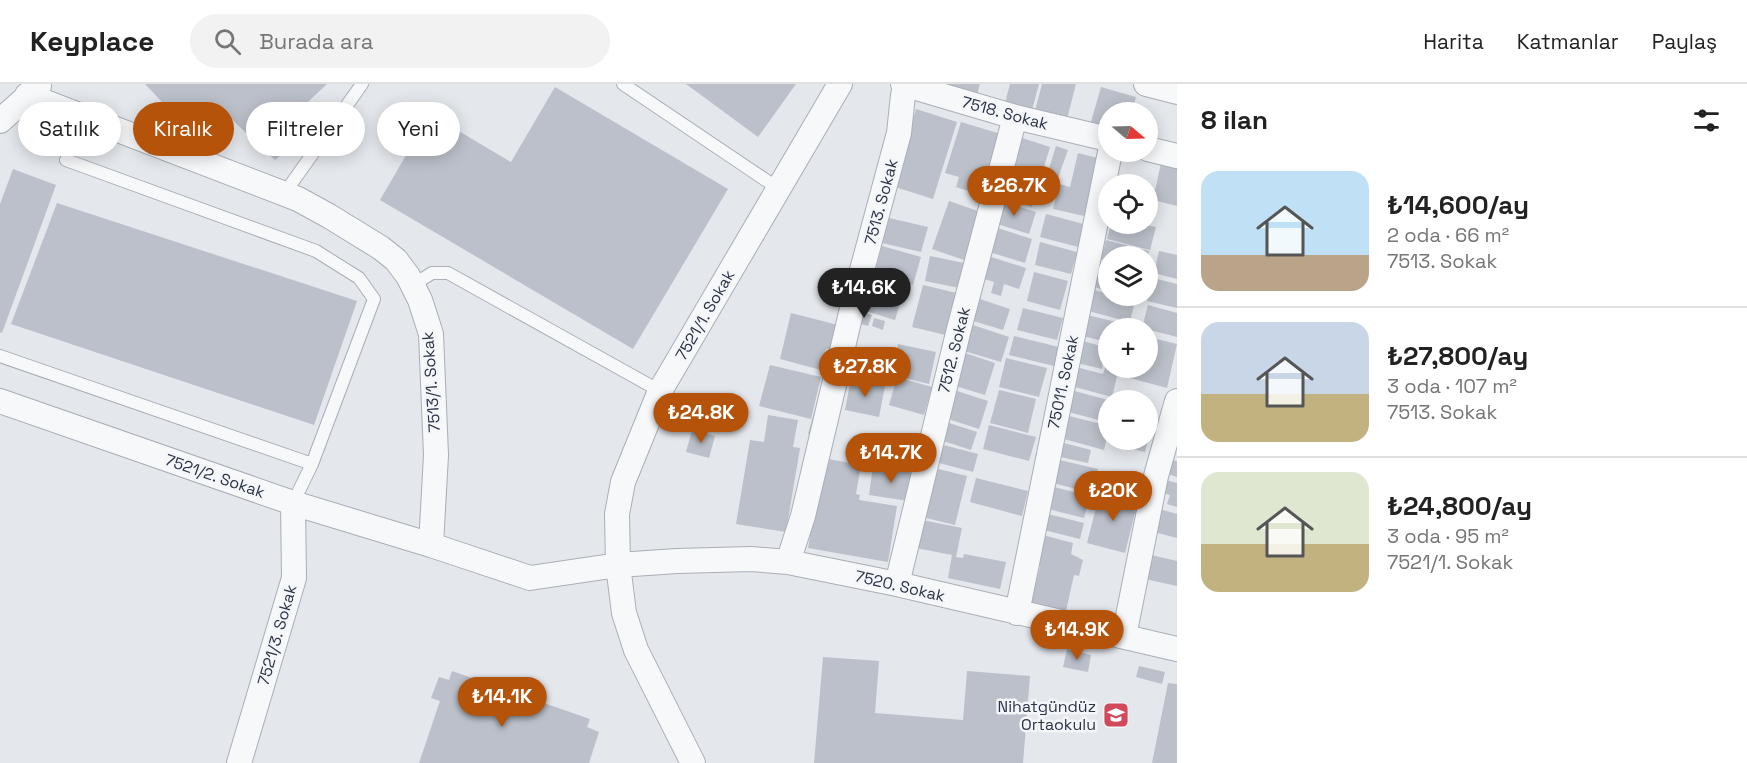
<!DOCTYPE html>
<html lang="tr">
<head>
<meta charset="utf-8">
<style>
  body { margin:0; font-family:"Space Grotesk",sans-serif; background:#f2f2f2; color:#222; height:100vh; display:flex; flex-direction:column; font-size:22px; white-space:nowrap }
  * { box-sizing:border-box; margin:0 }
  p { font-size:20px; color:#767676 }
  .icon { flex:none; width:33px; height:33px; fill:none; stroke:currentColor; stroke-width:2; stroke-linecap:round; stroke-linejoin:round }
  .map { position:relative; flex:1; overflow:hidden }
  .drawer { display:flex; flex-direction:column; background:#fff; width:570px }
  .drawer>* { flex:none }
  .top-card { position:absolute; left:18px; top:18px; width:570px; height:54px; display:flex; gap:12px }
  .needle { width:39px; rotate:109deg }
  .buttons { position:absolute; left:1098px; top:18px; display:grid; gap:12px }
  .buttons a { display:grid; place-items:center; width:60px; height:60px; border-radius:50%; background:#fff; box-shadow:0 3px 15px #0003; font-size:30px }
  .price { position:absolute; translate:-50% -51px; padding:0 14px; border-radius:21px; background:#b45309; color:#fff; font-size:20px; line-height:39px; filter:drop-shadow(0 2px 3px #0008) }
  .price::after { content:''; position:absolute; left:50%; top:36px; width:18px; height:14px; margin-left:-9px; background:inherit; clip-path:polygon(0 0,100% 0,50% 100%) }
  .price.on { background:#222; color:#fff }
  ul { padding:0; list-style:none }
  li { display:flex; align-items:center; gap:18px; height:150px; padding:0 24px }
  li+li { border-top:2px solid #e0e0e0 }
  li span { display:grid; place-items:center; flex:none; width:168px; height:120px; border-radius:18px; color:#555 }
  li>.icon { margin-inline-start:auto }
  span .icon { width:72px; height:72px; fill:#fffc; stroke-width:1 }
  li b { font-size:26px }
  h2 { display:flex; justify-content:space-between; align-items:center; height:72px; padding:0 24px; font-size:26px }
  .pill { padding:0 21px; border-radius:27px; background:#fff; box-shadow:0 3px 15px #0003; font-size:21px; line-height:54px }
  .pill.on { background:#b45309; color:#fff }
  header { display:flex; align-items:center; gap:36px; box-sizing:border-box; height:84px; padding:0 30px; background:#fff; border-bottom:2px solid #e0e0e0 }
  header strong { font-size:28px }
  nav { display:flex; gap:33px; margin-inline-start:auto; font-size:21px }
  .search { width:420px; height:54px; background:#f2f2f2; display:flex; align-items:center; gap:15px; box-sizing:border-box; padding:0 21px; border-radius:33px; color:#767676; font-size:22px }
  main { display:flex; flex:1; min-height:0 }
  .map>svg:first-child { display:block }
  .building { fill:#bbc0ca }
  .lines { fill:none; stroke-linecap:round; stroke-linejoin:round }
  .lane-casing { stroke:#a9aeb7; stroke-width:14 }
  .street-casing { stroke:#a9aeb7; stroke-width:26 }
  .lane { stroke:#f7f8fa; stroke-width:12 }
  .street { stroke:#f7f8fa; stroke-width:24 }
  .labels { text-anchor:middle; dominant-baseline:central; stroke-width:5; stroke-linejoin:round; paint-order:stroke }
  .street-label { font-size:16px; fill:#2b3445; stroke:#f4f6f9 }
  .poi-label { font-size:16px; fill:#2b3445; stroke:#f4f6f9; text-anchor:end }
</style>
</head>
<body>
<header>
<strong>Keyplace</strong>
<div class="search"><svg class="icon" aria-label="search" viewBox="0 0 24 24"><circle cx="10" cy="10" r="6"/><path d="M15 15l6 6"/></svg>Burada ara</div>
<nav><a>Harita</a><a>Katmanlar</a><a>Paylaş</a></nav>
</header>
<main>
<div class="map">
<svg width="1177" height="679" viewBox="0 0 1177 679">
  <rect width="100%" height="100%" fill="#e4e7ec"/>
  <path class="building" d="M145 0H327L294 31 308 49 275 76 228 32 198 56Z
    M686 0H796L758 53Z
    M949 0H980L976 14 947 6Z
    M1010 0H1039L1032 26 1005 19Z
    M1042 0H1076L1067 35 1035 27Z
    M555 3 728 105 633 265 380 116 430 30 511 78Z
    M1101 3 1136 13 1132 28H1108V46L1090 41Z
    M916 25 957 38 933 115 892 102Z
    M961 38 1004 51 991 78 984 99 978 97 975 109 956 103 959 93 945 89Z
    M1016 52 1050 63 1041 93 1007 83Z
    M1056 62 1068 66 1057 97 1046 94Z
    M1078 69 1098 74 1084 132 1053 125 1059 100 1070 103Z
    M1161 79 1177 82V122L1153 116Z
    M13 85 56 101 2 249 0 248V120Z
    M1006 86 1040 97 1032 123 998 112Z
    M1148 106 1153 108 1148 126Z
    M998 116 1036 128 1029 150 991 138Z
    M949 117 981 128 964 176 932 165Z
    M57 119 357 217 314 341 11 240Z
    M1046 130 1091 142 1086 165 1040 153Z
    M889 134 928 143 921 168 882 159Z
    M1111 140H1141L1156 143 1150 166 1107 155Z
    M994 143 1032 155 1025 179 986 167Z
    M1106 156 1149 167 1148 172H1108V177L1101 175Z
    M1040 158 1077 168 1071 190 1035 181Z
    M882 162 921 173 913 201 874 190Z
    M1159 167 1177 171V195L1154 189Z
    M930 172 969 180 964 205 925 197Z
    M988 172 1026 184 1019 205 1004 200 1001 212 991 209 994 198 981 194Z
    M1100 179 1108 181V207L1094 203Z
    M1034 188 1068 197 1060 226 1027 217Z
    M875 191 911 202 907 214 871 204Z
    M1153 194 1177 200V224L1147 217Z
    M923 201 965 211 954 253 912 243Z
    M868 206 901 216 895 236 862 226Z
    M1094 206 1135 217 1130 238 1088 227Z
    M977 214 1010 225 1003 246 970 236Z
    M1148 221 1177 229V253L1142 244Z
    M1023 224 1063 234 1057 256 1017 246Z
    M859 227 872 231 868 242 856 239Z
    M791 229 838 241 831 266 826 265 821 286 780 275Z
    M1087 231 1129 241 1128 244H1108V258L1082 252Z
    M874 234 885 237 883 246 872 242Z
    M970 240 1009 253 1001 278 961 266Z
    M1014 252 1059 263 1054 282 1009 271Z
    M1148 253 1177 260 1167 304 1130 294 1132 284H1148Z
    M1083 257 1108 264V280L1103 279 1102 285 1077 279Z
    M898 260 936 268 929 300 896 292 898 282 893 281Z
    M850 265 866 269 864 278 848 274Z
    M962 268 995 279 985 311 952 301Z
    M1006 274 1047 284 1039 313 999 303Z
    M770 281 821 293 811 335 759 322Z
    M1106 281 1108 284H1119L1112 313 1071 302 1076 283 1103 290Z
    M897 293 932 303 924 331 889 321Z
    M851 295 885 302 879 333 845 326Z
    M951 305 988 317 979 345 942 333Z
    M999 306 1036 315 1028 349 990 339Z
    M1071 306 1108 316 1106 338 1065 327Z
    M814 329 823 331 816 353 808 350Z
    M768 331 798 336 793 363 800 364 786 448 736 440 750 356 764 358Z
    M1065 331 1105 341 1103 348 1108 349 1104 366 1064 355 1066 347 1061 345Z
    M940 336 977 348 971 366 934 354Z
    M1148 339 1152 341 1145 368 1112 360 1113 356H1148Z
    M989 341 1036 353 1029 377 983 365Z
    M692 346 715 352 709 374 686 368Z
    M1060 358 1091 366 1088 379 1056 372Z
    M936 359 978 370 973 388 932 377Z
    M823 374 861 381 856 410 860 411 859 416 897 422 888 478 808 464Z
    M1055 375 1098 385 1092 409 1049 398Z
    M1172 376 1177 377V393L1168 390Z
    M873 382 913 389 908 417 869 411Z
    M930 383 967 392 955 441 918 432Z
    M976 394 1028 407 1022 432 970 418Z
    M1166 396 1177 399V423L1167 420 1170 411 1162 409Z
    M1050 402 1090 412 1084 434 1044 424Z
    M1100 408 1138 417 1125 469 1087 459Z
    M1160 425 1177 430V454L1154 448Z
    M1044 429 1084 439 1080 455 1040 445Z
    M922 436 962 444 956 473 963 474 964 470 1006 478 1000 505 948 494 952 471 916 464Z
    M1039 450 1073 459 1071 470 1083 476 1079 492 1074 491 1066 527 1031 519 1040 483 1036 462Z
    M1151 471 1177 477V502L1145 495Z
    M1067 565 1091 571 1088 588 1063 583Z
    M823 573 879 577 875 629 963 636 967 587 1030 592 1023 679H814Z
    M1139 582 1165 588 1162 600 1136 593Z
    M452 587 590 635 587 643 599 648 589 679H419L440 617 431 614 439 593 449 596Z
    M1168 599 1177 600V679H1152Z"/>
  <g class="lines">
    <defs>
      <path id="lane" d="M623 0 779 105
        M66 76 316 167 359 194 374 215 312 380 293 419
        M284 110 362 0
        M413 201 432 189H448L660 307
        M0 272 312 380"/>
      <path id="street" d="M903 0 1015 33 1108 55
        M1146 0 1177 8
        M27 11 298 115 329 132 381 164 396 176 408 192 420 216 431 250 436 371 431 461 530 494 618 481 677 477 751 475 788 478 897 500 1177 565
        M0 37 39 2
        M1148 65 1177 72
        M0 317 293 419 431 461
        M788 478 803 432 855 212 899 49 903 11 906 0
        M897 500 959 245 1015 33
        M1017 529 1110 68
        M1124 552 1156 392 1177 317
        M239 679 294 494 293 419
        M693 679 636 566 624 529 618 481 617 430 623 398 660 307 840 0"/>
    </defs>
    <use href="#lane" class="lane-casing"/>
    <use href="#street" class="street-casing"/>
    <use href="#lane" class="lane"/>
    <use href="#street" class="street"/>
  </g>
  <defs>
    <symbol id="school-square" viewBox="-11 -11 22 22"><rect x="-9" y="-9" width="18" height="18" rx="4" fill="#d1495b" stroke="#f4f6f9"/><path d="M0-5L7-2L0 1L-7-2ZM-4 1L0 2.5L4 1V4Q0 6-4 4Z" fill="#fff"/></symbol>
  </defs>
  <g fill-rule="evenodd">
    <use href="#school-square" x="1101" y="616" width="30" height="30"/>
  </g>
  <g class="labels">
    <g class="street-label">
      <text transform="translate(1005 29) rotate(15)">7518. Sokak</text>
      <text transform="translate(881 118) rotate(-75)">7513. Sokak</text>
      <text transform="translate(705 231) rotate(-60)">7521/1. Sokak</text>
      <text transform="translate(954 266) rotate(-76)">7512. Sokak</text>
      <text transform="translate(431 298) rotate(-94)">7513/1. Sokak</text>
      <text transform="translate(1063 298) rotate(-78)">75011. Sokak</text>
      <text transform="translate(215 392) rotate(19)">7521/2. Sokak</text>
      <text transform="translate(900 502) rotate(13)">7520. Sokak</text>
      <text transform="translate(277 551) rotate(-74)">7521/3. Sokak</text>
    </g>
    <g class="poi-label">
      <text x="1096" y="622">Nihatgündüz<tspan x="1096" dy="18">Ortaokulu</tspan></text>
    </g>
  </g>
</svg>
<div class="buttons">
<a><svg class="needle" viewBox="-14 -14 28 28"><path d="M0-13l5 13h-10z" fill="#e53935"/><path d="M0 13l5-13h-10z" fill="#767676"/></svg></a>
<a><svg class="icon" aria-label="locate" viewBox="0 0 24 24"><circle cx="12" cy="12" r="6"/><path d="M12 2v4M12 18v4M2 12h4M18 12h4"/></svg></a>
<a><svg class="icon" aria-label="layers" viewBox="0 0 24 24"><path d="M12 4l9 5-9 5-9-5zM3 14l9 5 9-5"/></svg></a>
<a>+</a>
<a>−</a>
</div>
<b class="price" style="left:1014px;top:133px">₺26.7K</b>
<b class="price on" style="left:864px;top:235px">₺14.6K</b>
<b class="price" style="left:865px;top:314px">₺27.8K</b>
<b class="price" style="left:701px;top:360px">₺24.8K</b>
<b class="price" style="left:891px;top:400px">₺14.7K</b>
<b class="price" style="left:1113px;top:438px">₺20K</b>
<b class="price" style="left:1077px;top:577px">₺14.9K</b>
<b class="price" style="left:502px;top:644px">₺14.1K</b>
<div class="top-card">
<a class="pill">Satılık</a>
<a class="pill on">Kiralık</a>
<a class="pill">Filtreler</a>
<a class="pill">Yeni</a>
</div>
</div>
<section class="drawer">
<h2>8 ilan<svg class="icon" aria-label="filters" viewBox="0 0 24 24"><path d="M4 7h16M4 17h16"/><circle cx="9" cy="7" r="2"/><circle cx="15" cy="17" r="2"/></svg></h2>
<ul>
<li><span style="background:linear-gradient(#bfe0f5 70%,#b9a48a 0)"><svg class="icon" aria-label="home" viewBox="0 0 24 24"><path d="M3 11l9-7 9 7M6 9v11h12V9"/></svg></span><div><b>₺14,600/ay</b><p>2 oda · 66 m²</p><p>7513. Sokak</p></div></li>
<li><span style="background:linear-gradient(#c9d6e8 60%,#c2b280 0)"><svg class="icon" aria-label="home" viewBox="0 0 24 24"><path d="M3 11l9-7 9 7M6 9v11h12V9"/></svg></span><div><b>₺27,800/ay</b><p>3 oda · 107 m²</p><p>7513. Sokak</p></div></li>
<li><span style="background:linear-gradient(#dfe7d0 60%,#c2b280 0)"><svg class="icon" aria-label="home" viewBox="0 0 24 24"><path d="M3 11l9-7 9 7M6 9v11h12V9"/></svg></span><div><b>₺24,800/ay</b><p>3 oda · 95 m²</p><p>7521/1. Sokak</p></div></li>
</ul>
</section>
</main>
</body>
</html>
